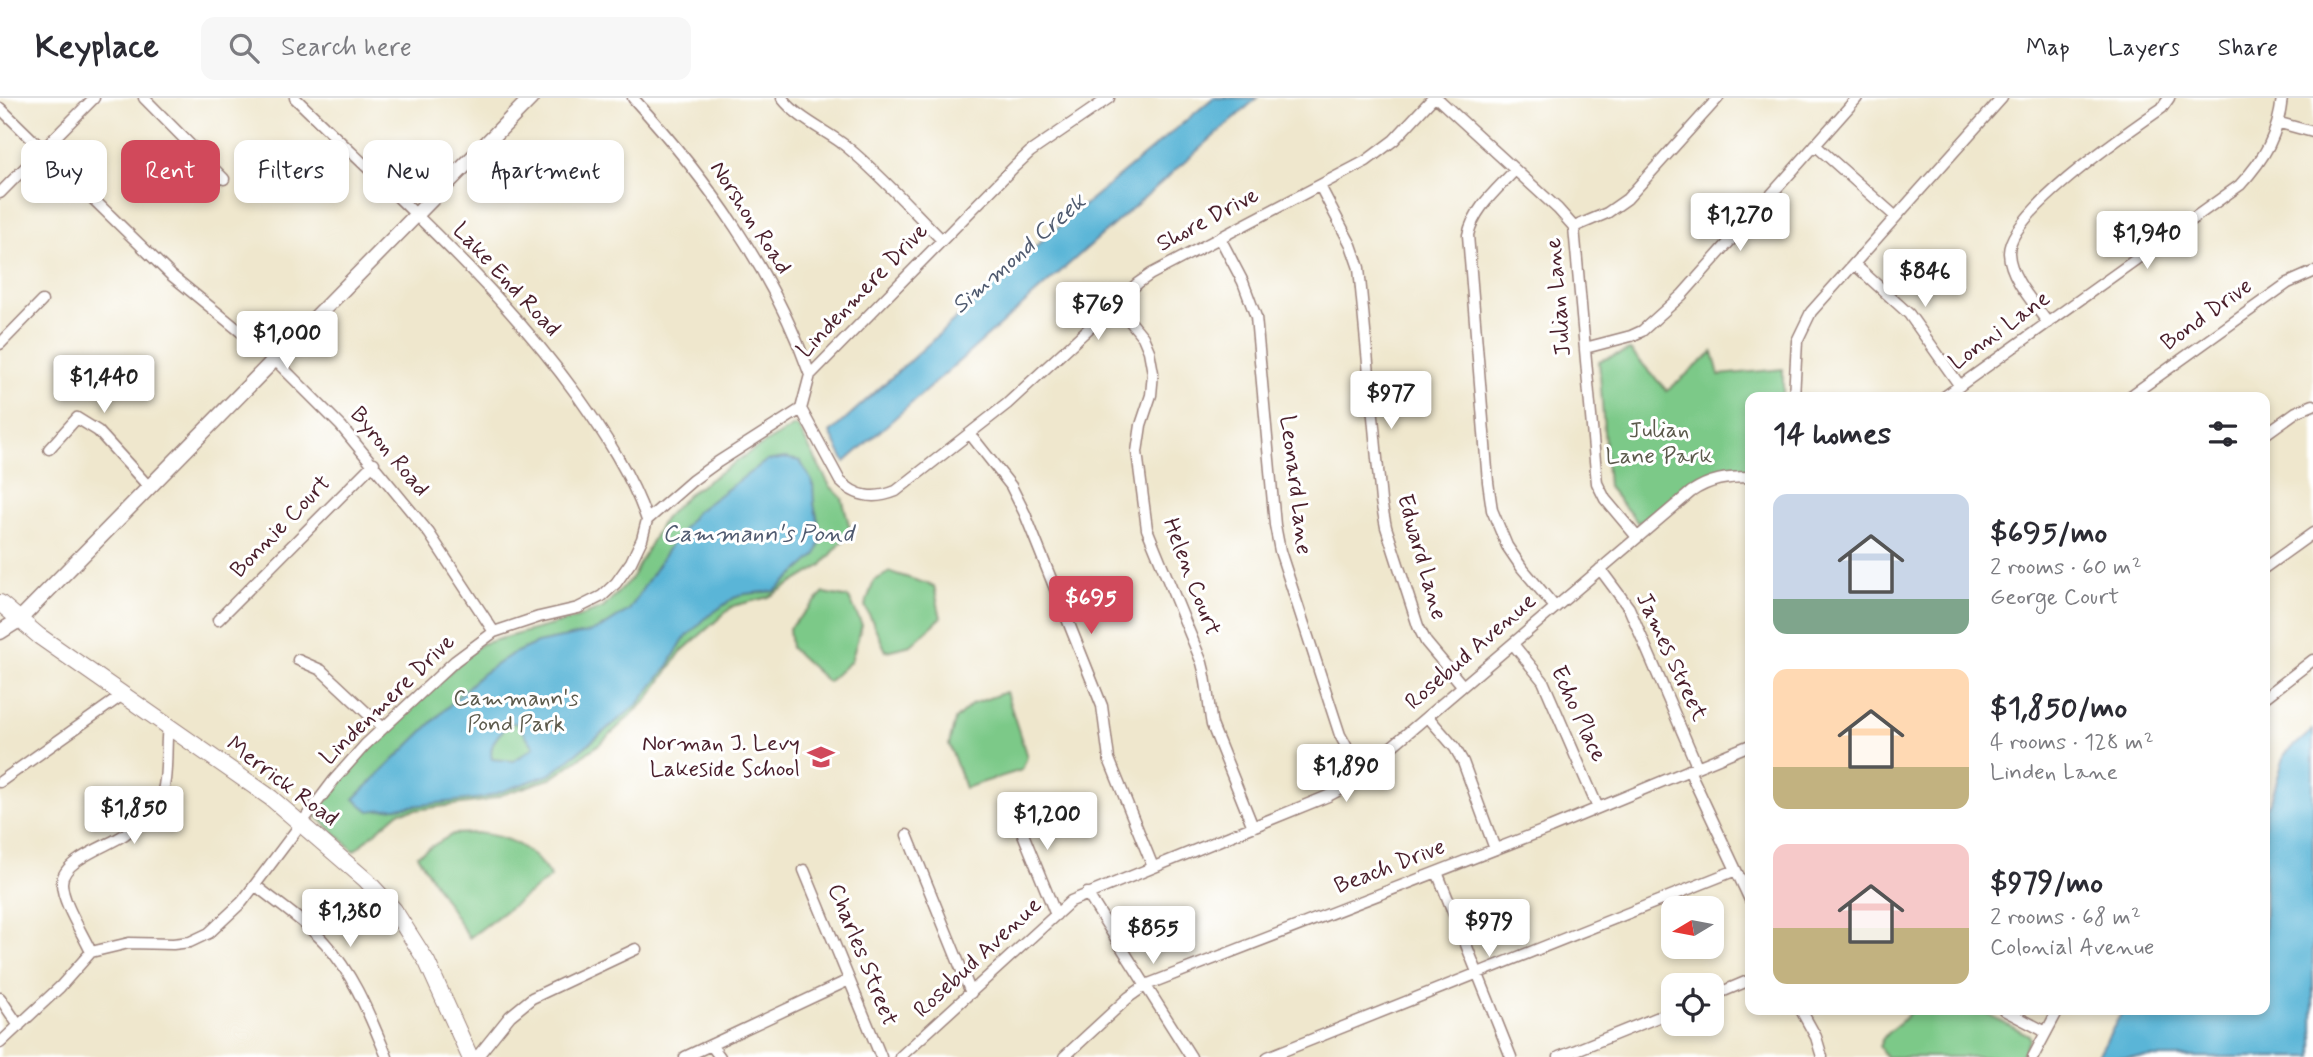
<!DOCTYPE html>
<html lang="en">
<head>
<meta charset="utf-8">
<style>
  body { margin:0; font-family:Mynerve,sans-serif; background:#f7f7f7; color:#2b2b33; height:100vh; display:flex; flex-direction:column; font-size:26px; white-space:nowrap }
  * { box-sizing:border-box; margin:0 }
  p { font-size:23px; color:#7c7c81 }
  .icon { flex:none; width:38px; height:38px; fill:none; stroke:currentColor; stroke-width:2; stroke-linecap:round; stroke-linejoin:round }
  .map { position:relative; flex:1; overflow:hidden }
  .panel { position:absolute; left:1745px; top:294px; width:525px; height:623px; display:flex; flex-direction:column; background:#fff; border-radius:14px; box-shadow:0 4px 10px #0003 }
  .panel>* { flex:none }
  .guide { position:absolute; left:21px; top:42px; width:665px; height:63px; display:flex; gap:14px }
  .needle { width:46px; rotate:260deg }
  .tools { position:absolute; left:1661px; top:798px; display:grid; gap:14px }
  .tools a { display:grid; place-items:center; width:63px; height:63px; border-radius:14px; background:#fff; box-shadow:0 4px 10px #0003; font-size:35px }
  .price { position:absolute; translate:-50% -60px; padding:0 16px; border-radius:7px; background:#fff; color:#222; font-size:23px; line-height:46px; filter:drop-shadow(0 2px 4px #0008) }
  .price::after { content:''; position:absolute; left:50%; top:42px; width:21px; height:16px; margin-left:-10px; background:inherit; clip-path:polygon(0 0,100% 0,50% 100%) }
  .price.selected { background:#d1495b; color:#fff }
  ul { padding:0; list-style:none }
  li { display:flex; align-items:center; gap:21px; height:175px; padding:0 28px }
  li span { display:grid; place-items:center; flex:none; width:196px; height:140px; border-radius:14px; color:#555 }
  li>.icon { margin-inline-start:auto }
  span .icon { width:84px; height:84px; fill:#fffc; stroke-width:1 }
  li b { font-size:30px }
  h2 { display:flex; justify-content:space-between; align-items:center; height:84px; padding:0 28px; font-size:30px }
  .chip { padding:0 24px; border-radius:14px; background:#fff; box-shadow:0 4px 10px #0003; font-size:24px; line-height:63px }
  .chip.selected { background:#d1495b; color:#fff }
  header { display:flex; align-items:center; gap:42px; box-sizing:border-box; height:98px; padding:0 35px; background:#fff; border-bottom:2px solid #e1e1e2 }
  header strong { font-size:33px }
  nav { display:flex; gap:38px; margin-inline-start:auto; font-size:24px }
  .search { width:490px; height:63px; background:#f7f7f7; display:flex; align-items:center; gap:18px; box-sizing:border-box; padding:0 24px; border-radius:14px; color:#7c7c81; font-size:26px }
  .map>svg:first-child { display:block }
  .green { fill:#7cc988; stroke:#63745a; stroke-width:2 }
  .water { fill:#5ab5d7; stroke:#526a81; stroke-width:2; fill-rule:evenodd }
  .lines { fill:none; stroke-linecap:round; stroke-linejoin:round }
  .street-casing { stroke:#9c837c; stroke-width:13 }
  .secondary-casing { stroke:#9c837c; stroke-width:17 }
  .primary-casing { stroke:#9c837c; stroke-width:18 }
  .street { stroke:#fff; stroke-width:10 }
  .secondary { stroke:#fff; stroke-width:14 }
  .primary { stroke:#fff; stroke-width:16 }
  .labels { text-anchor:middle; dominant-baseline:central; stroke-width:6; stroke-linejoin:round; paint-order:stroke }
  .street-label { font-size:23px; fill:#4a1f2b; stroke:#fff }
  .park-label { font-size:23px; fill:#5c5a4c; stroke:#fff }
  .poi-label { font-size:23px; fill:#4a1f2b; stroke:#fff; text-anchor:end }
  .water-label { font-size:24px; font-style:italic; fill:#505b70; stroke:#fff }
</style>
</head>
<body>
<header>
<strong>Keyplace</strong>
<div class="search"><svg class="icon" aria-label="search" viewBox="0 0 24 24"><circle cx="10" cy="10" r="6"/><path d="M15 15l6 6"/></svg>Search here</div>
<nav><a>Map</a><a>Layers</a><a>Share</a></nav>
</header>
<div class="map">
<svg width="2313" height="959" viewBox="0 0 2313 959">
  <rect width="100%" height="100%" fill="#fff"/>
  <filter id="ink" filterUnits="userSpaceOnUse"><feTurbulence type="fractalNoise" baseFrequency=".0143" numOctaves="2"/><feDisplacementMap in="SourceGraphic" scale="14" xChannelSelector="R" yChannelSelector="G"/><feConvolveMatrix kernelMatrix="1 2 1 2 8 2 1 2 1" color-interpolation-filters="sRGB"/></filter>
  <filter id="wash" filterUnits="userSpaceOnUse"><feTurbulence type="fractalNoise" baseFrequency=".00686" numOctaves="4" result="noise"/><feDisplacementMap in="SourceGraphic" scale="28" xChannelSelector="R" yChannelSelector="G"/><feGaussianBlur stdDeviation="1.57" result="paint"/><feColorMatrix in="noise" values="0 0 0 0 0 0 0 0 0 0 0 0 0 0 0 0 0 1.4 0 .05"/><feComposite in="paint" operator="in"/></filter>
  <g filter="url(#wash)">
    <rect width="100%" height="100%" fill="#efe7cd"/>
    <path class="green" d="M1630 252 1667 293 1713 254 1719 277 1783 271V299H1750V374L1711 375 1638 425 1608 389 1599 263Z
      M794 328 798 329 830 388 842 400 851 434 821 468 769 499 733 508 681 554 648 601 602 644 552 680 484 703 399 714 354 753 312 714 365 649 481 546 574 521 603 510 631 481 664 421 687 397 747 356Z
      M890 474 934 488 941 520 911 547 886 553 865 508 874 483Z
      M824 495 849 500 862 527 851 563 828 584 791 550 789 530Z
      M1006 594 1027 659 1022 672 965 690 949 646 955 622 972 606Z
      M476 735C510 738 532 750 551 779L469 840 417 757 453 736Z
      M1911 912H1979L2029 937 2030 941 2020 959H1886L1879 948C1887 929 1901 929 1911 912Z"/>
    <path class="water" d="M1213 0H1257L845 364 830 335 1052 134Z
      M785 360 800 363 813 385 814 406 822 440 816 457 775 493 745 496 734 500 707 519 683 542 668 568 638 606 551 676 483 700 369 713 354 701 478 579 512 556 537 545 591 534 604 528 629 512 670 448 696 414 766 363ZM511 625H517L534 649 514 663 492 661C488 646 500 634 511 625Z
      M2313 632V959H2097L2123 912H2264L2265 711 2271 702 2285 656Z"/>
  </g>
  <g filter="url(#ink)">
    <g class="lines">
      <defs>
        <path id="street" d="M144 0 224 81
          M295 0C392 95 497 186 577 297 604 335 632 378 647 422
          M633 0C707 81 773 172 810 277
          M782 0C799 22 826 32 847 49 881 77 911 111 942 142
          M1437 0 1558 111 1574 129 1597 385 1605 401 1637 439
          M0 10 171 177 274 261 341 328 429 435 494 534
          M2280 25 2313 34
          M1815 47 1896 119
          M1515 72C1497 92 1474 110 1468 137L1488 384 1492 412 1507 448 1522 470 1555 509
          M1320 88 1351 147 1359 170 1381 403 1386 429 1418 528 1426 544 1462 587
          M0 95 94 0
          M1574 129 1607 115 1627 101 1718 0
          M1220 140 1243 184 1256 219 1275 427 1280 453 1340 637 1361 675
          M1854 166 1909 216 1960 288
          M1116 206 1143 239 1149 253 1153 275 1151 297 1141 327 1137 354 1147 431 1202 565C1208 586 1208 606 1212 627L1253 729
          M2048 225C2034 205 2010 180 2009 155 2008 115 2129 33 2162 10L2169 0
          M0 246 42 203
          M1585 250 1631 238 1642 233 1682 197 1857 0
          M1794 299 1797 243 1811 214 2002 0
          M1944 299 2240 87C2265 60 2278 37 2282 0
          M2129 299 2288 185 2313 174
          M801 311 840 383C856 399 874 402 896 393L1007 306 1138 185 1151 176 1366 63 1394 42 1433 0
          M970 336 1011 388 1025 416 1102 608 1109 661 1153 769
          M2264 337 2296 314 2313 307
          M49 351 77 320 98 333 149 389
          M2264 470 2313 435
          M1600 471 1629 510 1697 668
          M218 522 374 365
          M1513 546 1543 583 1598 710
          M298 562 321 572 383 630
          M2264 600 2313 562
          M1428 619 1455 650 1463 664 1495 751
          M1689 672 1750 802
          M0 684 124 596
          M1010 704 1056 817
          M907 737 971 895
          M804 772 881 959
          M1437 774 1511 959
          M255 787C278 806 305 823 325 845 355 878 370 919 387 959
          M1087 795 1191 959
          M91 854C83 836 62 804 62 785 62 762 108 748 124 737 136 727 151 716 159 703 169 686 165 649 168 628
          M1712 898 1750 882
          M0 900 19 928
          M1801 912 1816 939 1822 959
          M2004 912 2046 934
          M0 945 60 889 91 854 129 845 173 846 190 844 209 835 242 804 334 682 365 647 455 563 494 534 539 519 578 510 602 498 616 485 631 464 642 441 647 422 693 382 718 364 801 311 810 277 1014 69 1030 54 1109 0
          M711 947 720 959
          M477 959 510 918 532 900 636 851
          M685 959 849 882
          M900 959 1071 803 1328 698 1343 690 1691 394C1710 381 1727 379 1750 379
          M1064 959 1129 899 1146 887 1550 730 1750 647
          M1268 959 1736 772
          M1559 959 1673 913
          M2033 959 2058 912"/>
        <path id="secondary" d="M0 534 19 522 531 0"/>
        <path id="primary" d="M0 505 39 538 271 700 366 782 394 812 427 864 470 959"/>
      </defs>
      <use href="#street" class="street-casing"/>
      <use href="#secondary" class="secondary-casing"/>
      <use href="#primary" class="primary-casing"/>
      <use href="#street" class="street"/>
      <use href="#secondary" class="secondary"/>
      <use href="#primary" class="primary"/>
    </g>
  </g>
  <defs>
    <symbol id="school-bare" viewBox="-9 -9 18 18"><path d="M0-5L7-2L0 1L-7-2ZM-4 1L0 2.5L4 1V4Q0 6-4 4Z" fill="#d1495b" stroke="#fff" stroke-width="2.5" paint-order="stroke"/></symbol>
  </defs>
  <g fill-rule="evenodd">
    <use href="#school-bare" x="802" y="640" width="38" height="38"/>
  </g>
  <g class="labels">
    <g class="street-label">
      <text transform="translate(750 120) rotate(57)">Norshon Road</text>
      <text transform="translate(1208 122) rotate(-28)">Shore Drive</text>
      <text transform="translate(506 182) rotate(47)">Lake End Road</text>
      <text transform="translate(863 193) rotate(-46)">Lindenmere Drive</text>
      <text transform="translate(1559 199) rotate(-95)">Julian Lane</text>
      <text transform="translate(2207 217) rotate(-36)">Bond Drive</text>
      <text transform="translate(2000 233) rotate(-36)">Lonni Lane</text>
      <text transform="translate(389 354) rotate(50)">Byron Road</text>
      <text transform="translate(1295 387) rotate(83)">Leonard Lane</text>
      <text transform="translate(281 429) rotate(-46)">Bonnie Court</text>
      <text transform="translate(1421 459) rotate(74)">Edward Lane</text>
      <text transform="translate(1191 479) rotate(69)">Helen Court</text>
      <text transform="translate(1471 554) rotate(-41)">Rosebud Avenue</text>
      <text transform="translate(1671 559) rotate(65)">James Street</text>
      <text transform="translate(388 602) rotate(-44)">Lindenmere Drive</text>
      <text transform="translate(1578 616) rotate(65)">Echo Place</text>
      <text transform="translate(282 684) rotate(37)">Merrick Road</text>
      <text transform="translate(1390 769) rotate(-21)">Beach Drive</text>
      <text transform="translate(862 857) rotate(68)">Charles Street</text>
      <text transform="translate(978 860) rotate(-43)">Rosebud Avenue</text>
    </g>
    <g class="park-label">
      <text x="1659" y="333">Julian<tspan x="1659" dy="26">Lane Park</tspan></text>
      <text x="516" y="601">Cammann's<tspan x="516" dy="26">Pond Park</tspan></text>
    </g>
    <g class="poi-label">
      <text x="800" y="646">Norman J. Levy<tspan x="800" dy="26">Lakeside School</tspan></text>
    </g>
    <g class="water-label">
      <text transform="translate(1019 156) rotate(-41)">Simmond Creek</text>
      <text x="758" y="436">Cammann's Pond</text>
    </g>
  </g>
</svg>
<div class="tools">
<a><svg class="needle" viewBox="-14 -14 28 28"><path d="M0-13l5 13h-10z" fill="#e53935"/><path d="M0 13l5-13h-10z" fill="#7c7c81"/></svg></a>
<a><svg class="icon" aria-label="locate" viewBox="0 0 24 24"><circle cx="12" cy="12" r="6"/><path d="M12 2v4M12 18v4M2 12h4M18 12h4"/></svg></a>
</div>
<b class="price" style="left:1740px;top:155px">$1,270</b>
<b class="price" style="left:2147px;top:173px">$1,940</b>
<b class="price" style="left:1925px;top:211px">$846</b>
<b class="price" style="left:1098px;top:244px">$769</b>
<b class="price" style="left:287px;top:273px">$1,000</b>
<b class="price" style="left:104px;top:317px">$1,440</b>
<b class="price" style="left:1391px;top:333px">$977</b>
<b class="price selected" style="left:1091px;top:538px">$695</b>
<b class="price" style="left:1346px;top:706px">$1,890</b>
<b class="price" style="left:134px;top:748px">$1,850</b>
<b class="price" style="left:1047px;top:754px">$1,200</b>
<b class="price" style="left:350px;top:851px">$1,380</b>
<b class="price" style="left:1489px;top:861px">$979</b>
<b class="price" style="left:1153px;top:868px">$855</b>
<div class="guide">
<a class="chip">Buy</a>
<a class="chip selected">Rent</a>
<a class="chip">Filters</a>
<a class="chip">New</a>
<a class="chip">Apartment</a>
</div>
<section class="panel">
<h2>14 homes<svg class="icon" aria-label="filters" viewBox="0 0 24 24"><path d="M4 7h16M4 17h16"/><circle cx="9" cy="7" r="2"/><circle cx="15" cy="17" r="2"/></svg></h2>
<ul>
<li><span style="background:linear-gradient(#c9d6e8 75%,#7fa58c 0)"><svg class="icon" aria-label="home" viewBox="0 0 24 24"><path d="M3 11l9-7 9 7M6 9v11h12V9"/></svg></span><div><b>$695/mo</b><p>2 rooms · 60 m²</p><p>George Court</p></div></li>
<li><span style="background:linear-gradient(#ffd9b3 70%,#c2b280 0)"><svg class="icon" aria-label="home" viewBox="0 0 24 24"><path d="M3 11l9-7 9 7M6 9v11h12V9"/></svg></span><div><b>$1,850/mo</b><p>4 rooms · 128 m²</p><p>Linden Lane</p></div></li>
<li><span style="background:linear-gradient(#f6c9c9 60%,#c2b280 0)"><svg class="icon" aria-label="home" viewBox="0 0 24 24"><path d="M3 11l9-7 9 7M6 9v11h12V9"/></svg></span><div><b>$979/mo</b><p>2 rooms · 68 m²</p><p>Colonial Avenue</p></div></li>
</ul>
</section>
</div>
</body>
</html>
